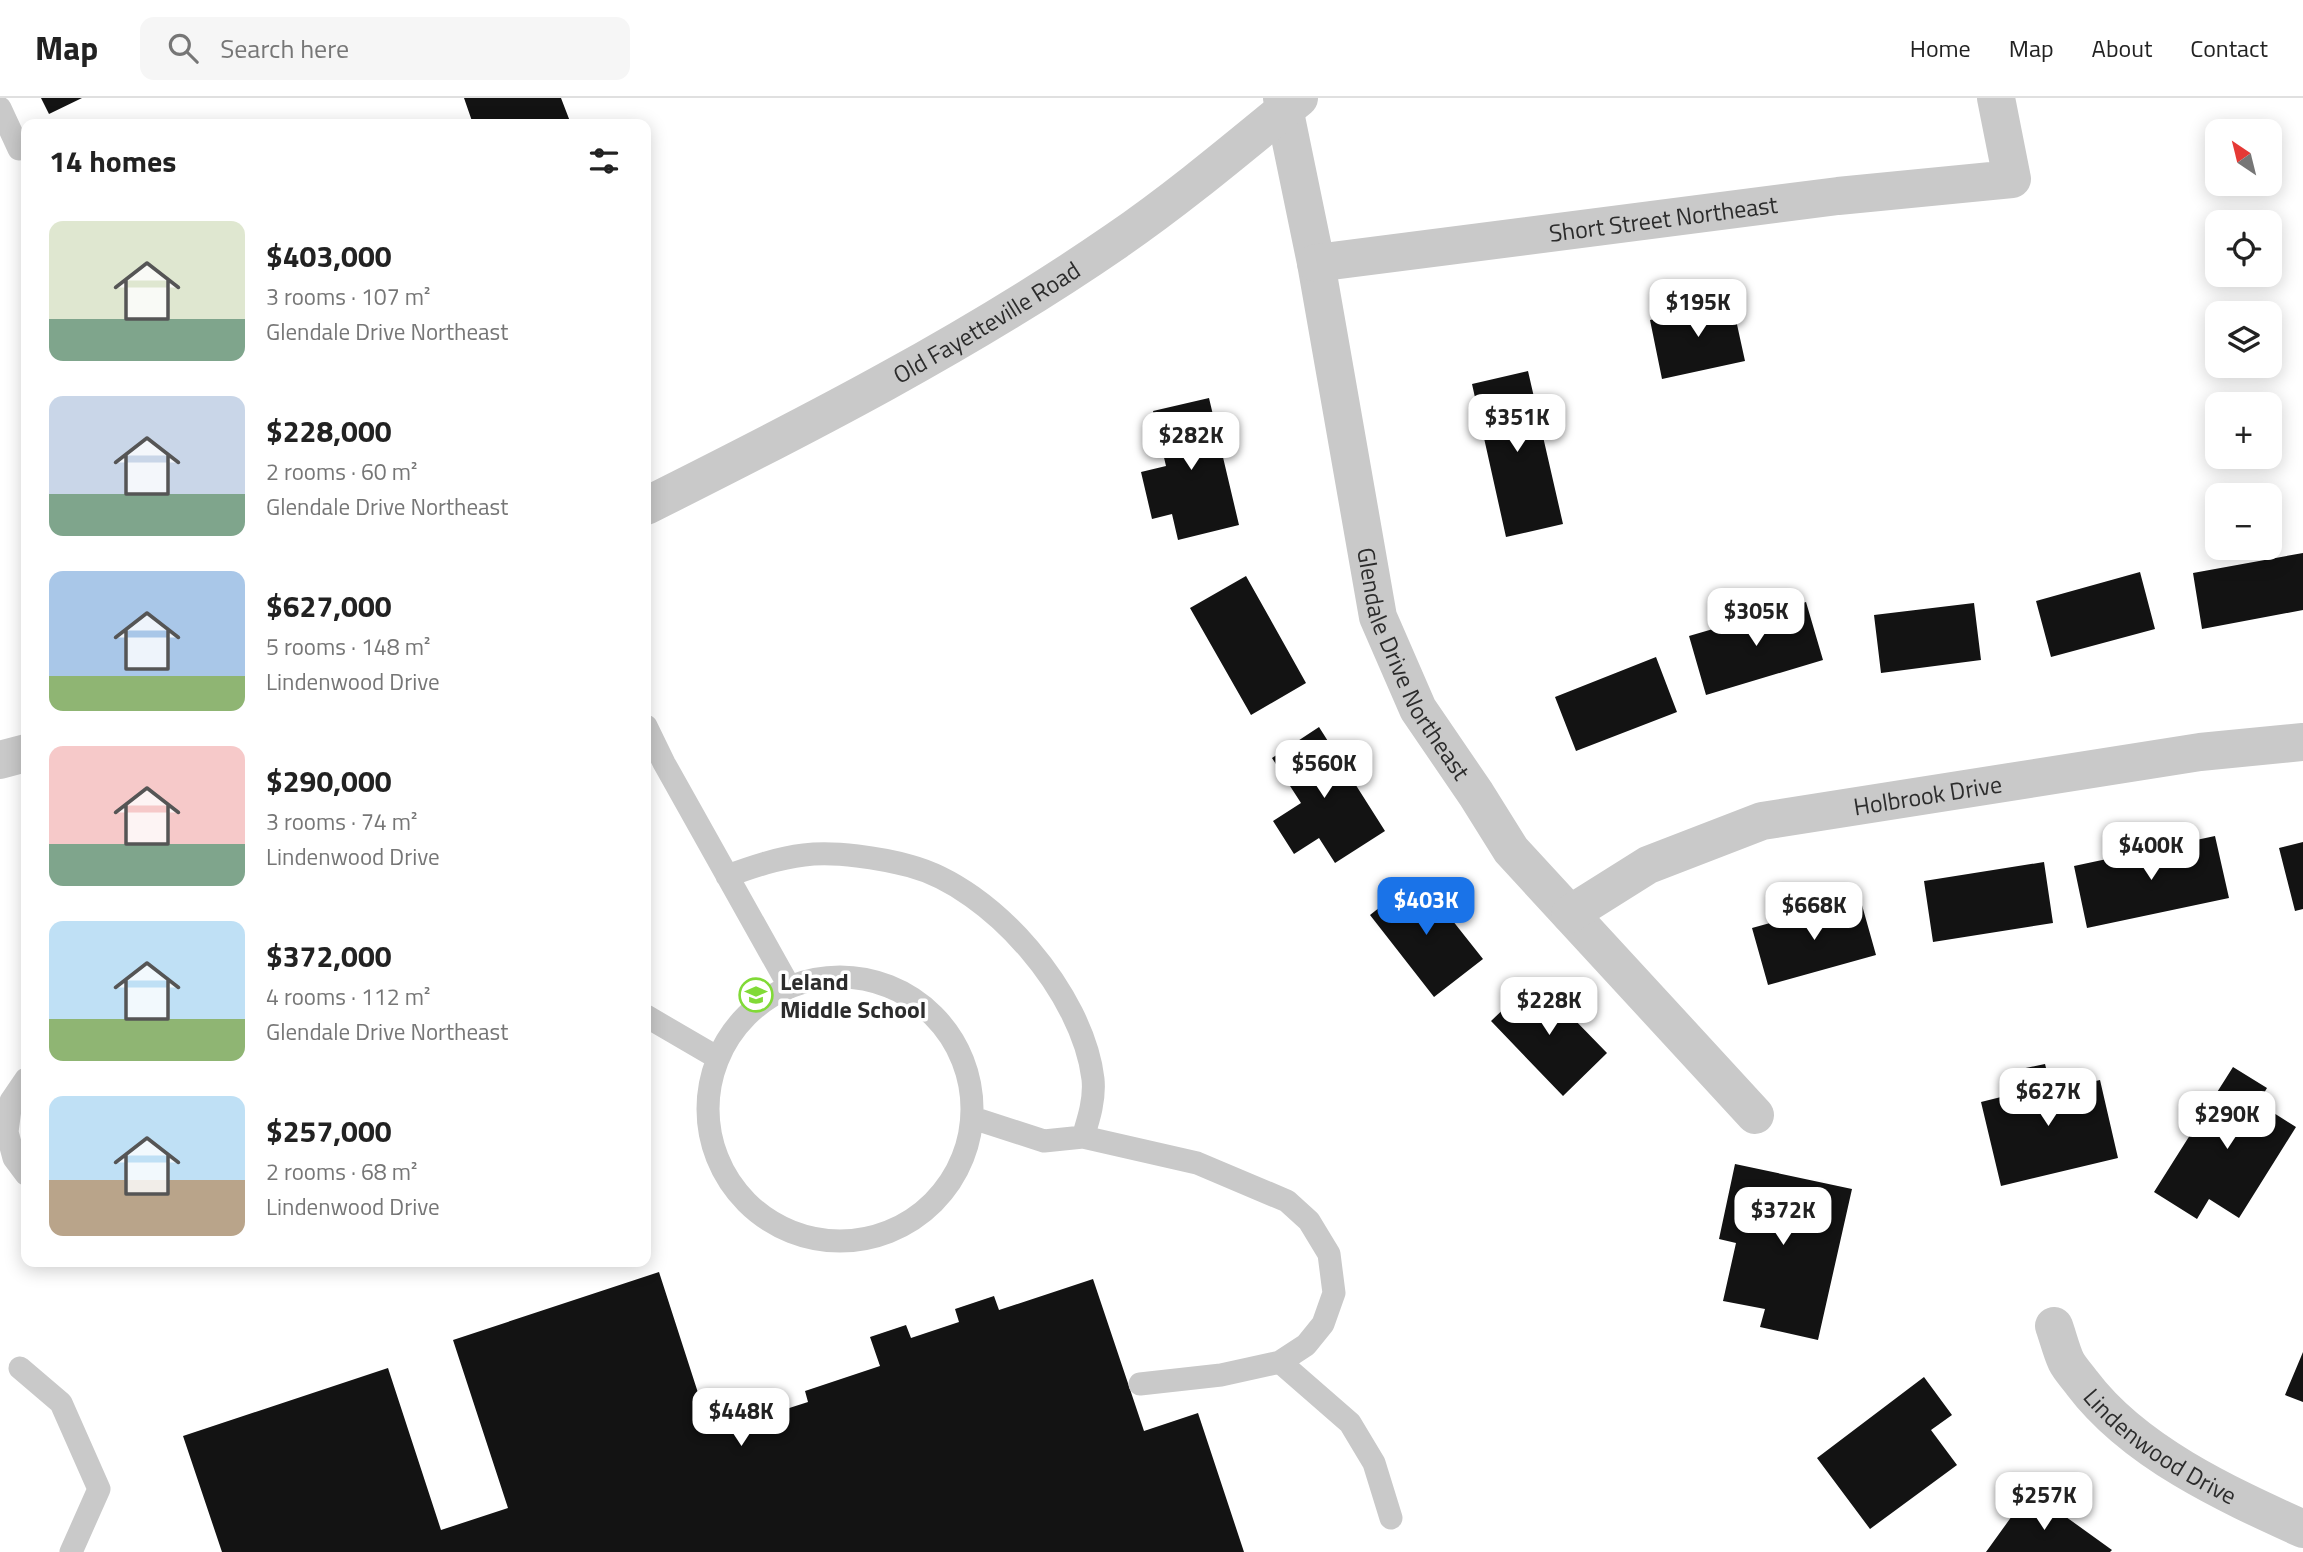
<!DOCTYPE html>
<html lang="en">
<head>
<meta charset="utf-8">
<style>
  body { margin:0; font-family:"Titillium Web",sans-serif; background:#f6f6f6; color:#222; height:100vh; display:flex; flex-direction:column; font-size:26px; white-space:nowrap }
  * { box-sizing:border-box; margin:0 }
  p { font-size:23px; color:#767676 }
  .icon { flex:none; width:38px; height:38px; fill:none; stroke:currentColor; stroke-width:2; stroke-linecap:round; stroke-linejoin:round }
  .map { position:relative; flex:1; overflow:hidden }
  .details { position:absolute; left:21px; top:21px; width:630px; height:1148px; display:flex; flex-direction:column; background:#fff; border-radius:14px; box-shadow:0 4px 18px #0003 }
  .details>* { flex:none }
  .needle { width:46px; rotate:325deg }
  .fabs { position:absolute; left:2205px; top:21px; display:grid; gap:14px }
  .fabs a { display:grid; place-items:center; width:77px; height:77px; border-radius:14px; background:#fff; box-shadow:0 4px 18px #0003; font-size:35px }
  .price { position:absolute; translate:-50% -60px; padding:0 16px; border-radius:14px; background:#fff; color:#222; font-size:23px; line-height:46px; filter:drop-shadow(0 2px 4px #0008) }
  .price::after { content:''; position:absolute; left:50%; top:42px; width:21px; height:16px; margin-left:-10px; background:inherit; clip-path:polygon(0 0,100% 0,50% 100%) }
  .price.selected { background:#1a73e8; color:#fff }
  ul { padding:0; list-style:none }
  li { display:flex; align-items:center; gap:21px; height:175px; padding:0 28px }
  li span { display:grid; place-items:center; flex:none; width:196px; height:140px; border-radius:14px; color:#555 }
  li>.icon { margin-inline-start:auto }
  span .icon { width:84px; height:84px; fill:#fffc; stroke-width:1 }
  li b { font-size:30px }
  h2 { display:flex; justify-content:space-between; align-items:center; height:84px; padding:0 28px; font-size:30px }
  header { display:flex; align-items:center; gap:42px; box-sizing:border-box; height:98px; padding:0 35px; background:#fff; border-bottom:2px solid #e0e0e0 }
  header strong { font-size:33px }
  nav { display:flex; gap:38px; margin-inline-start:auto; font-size:24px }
  .search { width:490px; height:63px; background:#f6f6f6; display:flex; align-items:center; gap:18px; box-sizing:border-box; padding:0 24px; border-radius:14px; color:#767676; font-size:26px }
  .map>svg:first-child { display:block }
  .building { fill:#131313 }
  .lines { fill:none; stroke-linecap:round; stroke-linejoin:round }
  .service { stroke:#c9c9c9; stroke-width:23 }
  .minor { stroke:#c9c9c9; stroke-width:38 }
  .tertiary { stroke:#c9c9c9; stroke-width:38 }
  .labels { text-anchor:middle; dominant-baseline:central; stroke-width:7; stroke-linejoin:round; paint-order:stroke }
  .street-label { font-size:24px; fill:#2c2c2c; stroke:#fff }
  .poi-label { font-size:24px; font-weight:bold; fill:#2c2c2c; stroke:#fff; text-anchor:start }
</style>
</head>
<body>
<header>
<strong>Map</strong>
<div class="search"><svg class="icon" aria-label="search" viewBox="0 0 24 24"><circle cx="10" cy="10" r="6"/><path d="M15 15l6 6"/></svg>Search here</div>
<nav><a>Home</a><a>Map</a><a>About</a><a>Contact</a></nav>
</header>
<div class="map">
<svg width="2303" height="1454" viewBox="0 0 2303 1454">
  <rect width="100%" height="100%" fill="#fff"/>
  <path class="building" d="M41 0H82L49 16Z
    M464 0H561L571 26H502L501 24 494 26H473Z
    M1731 199 1745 263 1662 281 1650 222 1678 216 1677 211Z
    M1528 273 1563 426 1506 439 1472 286Z
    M1209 300 1239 427 1178 442 1172 416 1152 421 1141 374 1166 368 1153 313Z
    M2303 455V512L2202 531 2193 475Z
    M2140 474 2155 531 2051 559 2036 503Z
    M1246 478 1306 585 1251 617 1190 510Z
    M1806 504 1823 562 1706 597 1689 538Z
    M1974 505 1981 562 1881 575 1874 517Z
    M1656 559 1677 614 1576 653 1555 599Z
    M1319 629 1385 733 1335 765 1319 740 1294 756 1273 723 1301 705 1272 660Z
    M2215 738 2229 800 2087 830 2074 768Z
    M2303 744V811L2295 813 2279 750Z
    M2044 764 2053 825 1933 844 1924 783Z
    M1418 779 1483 861 1434 899 1370 817Z
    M1860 800 1876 857 1768 887 1752 830Z
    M1535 881 1607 955 1563 998 1491 923Z
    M2045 966 2052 993 2100 982 2118 1060 2001 1088 1981 1004 2021 994 2016 972Z
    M2233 969 2267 990 2258 1005 2296 1029 2239 1120 2209 1101 2197 1121 2154 1094Z
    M1735 1066 1852 1091 1818 1242 1760 1229 1765 1211 1723 1203 1736 1145 1719 1141Z
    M659 1174 711 1335 808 1304 805 1293 880 1268 870 1239 906 1227 911 1240 959 1224 955 1211 994 1198 999 1212 1093 1181 1144 1333 1198 1315 1244 1454H222L183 1338 388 1270 441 1432 508 1410 453 1242Z
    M2303 1254V1304L2285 1297Z
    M1924 1279 1952 1317 1931 1332 1957 1367 1870 1431 1817 1360Z
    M2030 1393 2112 1452 2110 1454H1986Z"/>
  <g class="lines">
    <path class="service" d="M0 10 19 51
      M646 628 664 665 789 888
      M727 778C752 769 778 760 804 757 835 753 880 760 910 768 993 790 1083 896 1093 981 1095 1001 1089 1020 1083 1039
      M708 1011a132 132 0 1 1 264 0a132 132 0 1 1-264 0Z
      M646 918 718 960
      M26 981 11 1003 7 1034 14 1060 26 1076
      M973 1020 1044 1043 1083 1039 1197 1065 1287 1103 1309 1123 1329 1156 1334 1195 1323 1226 1306 1247 1280 1264 1221 1277 1140 1286
      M1280 1264 1350 1325 1374 1365 1391 1420
      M20 1270 61 1305 99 1391 71 1454"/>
    <g class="minor">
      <path id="s1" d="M1282 0 1316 165 1378 519 1418 611 1476 696 1511 752 1755 1017"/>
      <path id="s2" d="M1316 165 1838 98 2012 81 1996 0"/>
      <path id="s3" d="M1570 816 1648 767 1762 723 2200 654 2303 644"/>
      <path id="s4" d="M2054 1228C2058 1239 2061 1252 2066 1263 2070 1271 2077 1278 2082 1285 2134 1354 2226 1396 2303 1431"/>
    </g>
    <g class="tertiary">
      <path id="s5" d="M646 408C806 328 968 245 1116 143 1180 99 1239 49 1299 0"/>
      <path d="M0 662 26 655"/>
    </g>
  </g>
  <defs>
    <symbol id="school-ring" viewBox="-11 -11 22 22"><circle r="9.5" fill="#fff" stroke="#81da37" stroke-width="1.5"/><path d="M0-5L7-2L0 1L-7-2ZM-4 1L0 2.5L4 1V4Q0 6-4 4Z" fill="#81da37"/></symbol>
  </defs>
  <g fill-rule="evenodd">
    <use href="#school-ring" x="737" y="878" width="38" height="38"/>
  </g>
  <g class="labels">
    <g class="street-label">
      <text stroke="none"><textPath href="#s2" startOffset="350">Short Street Northeast</textPath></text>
      <text stroke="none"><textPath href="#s5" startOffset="387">Old Fayetteville Road</textPath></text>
      <text stroke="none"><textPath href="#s1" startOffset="584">Glendale Drive Northeast</textPath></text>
      <text stroke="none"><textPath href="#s3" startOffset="382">Holbrook Drive</textPath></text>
      <text stroke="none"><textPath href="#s4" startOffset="166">Lindenwood Drive</textPath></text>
    </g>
    <g class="poi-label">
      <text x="780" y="883">Leland<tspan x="780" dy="28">Middle School</tspan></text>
    </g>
  </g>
</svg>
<div class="fabs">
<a><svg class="needle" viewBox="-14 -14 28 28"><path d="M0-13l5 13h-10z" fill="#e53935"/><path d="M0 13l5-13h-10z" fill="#767676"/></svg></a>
<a><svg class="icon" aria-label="locate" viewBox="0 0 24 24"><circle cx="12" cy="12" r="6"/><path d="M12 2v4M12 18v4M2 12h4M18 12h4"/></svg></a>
<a><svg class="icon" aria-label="layers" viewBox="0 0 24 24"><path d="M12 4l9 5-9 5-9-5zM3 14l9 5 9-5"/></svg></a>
<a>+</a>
<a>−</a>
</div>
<b class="price" style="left:1698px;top:241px">$195K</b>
<b class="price" style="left:1517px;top:356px">$351K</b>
<b class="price" style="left:1191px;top:374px">$282K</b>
<b class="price" style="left:1756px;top:550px">$305K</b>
<b class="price" style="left:1324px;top:702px">$560K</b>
<b class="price" style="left:2151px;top:784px">$400K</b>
<b class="price selected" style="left:1426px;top:839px">$403K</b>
<b class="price" style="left:1814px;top:844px">$668K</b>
<b class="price" style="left:1549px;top:939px">$228K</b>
<b class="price" style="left:2048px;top:1030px">$627K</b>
<b class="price" style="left:2227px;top:1053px">$290K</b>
<b class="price" style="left:1783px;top:1149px">$372K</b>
<b class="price" style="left:741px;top:1350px">$448K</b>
<b class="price" style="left:2044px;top:1434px">$257K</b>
<section class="details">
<h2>14 homes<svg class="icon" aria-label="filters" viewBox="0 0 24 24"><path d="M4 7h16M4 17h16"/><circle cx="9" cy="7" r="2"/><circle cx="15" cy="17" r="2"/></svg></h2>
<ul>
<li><span style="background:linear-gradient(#dfe7d0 70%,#7fa58c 0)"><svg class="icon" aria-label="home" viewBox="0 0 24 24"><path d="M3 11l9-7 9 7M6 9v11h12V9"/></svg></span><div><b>$403,000</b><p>3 rooms · 107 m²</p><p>Glendale Drive Northeast</p></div></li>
<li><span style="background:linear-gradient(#c9d6e8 70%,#7fa58c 0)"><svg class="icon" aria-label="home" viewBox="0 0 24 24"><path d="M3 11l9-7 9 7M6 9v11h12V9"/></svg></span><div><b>$228,000</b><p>2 rooms · 60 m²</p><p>Glendale Drive Northeast</p></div></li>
<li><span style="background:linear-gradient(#a9c7e8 75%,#8fb573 0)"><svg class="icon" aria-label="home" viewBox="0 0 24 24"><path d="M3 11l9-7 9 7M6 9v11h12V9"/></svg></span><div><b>$627,000</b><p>5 rooms · 148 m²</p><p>Lindenwood Drive</p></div></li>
<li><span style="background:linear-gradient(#f6c9c9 70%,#7fa58c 0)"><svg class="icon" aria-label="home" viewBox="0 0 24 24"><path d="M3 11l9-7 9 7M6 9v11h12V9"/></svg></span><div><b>$290,000</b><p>3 rooms · 74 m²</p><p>Lindenwood Drive</p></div></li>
<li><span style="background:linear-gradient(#bfe0f5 70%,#8fb573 0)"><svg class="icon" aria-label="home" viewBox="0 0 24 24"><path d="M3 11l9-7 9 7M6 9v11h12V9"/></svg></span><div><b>$372,000</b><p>4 rooms · 112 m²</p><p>Glendale Drive Northeast</p></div></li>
<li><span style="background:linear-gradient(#bfe0f5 60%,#b9a48a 0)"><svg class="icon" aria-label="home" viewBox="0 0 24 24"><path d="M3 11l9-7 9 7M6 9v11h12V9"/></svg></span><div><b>$257,000</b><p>2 rooms · 68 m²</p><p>Lindenwood Drive</p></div></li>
</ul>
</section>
</div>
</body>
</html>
